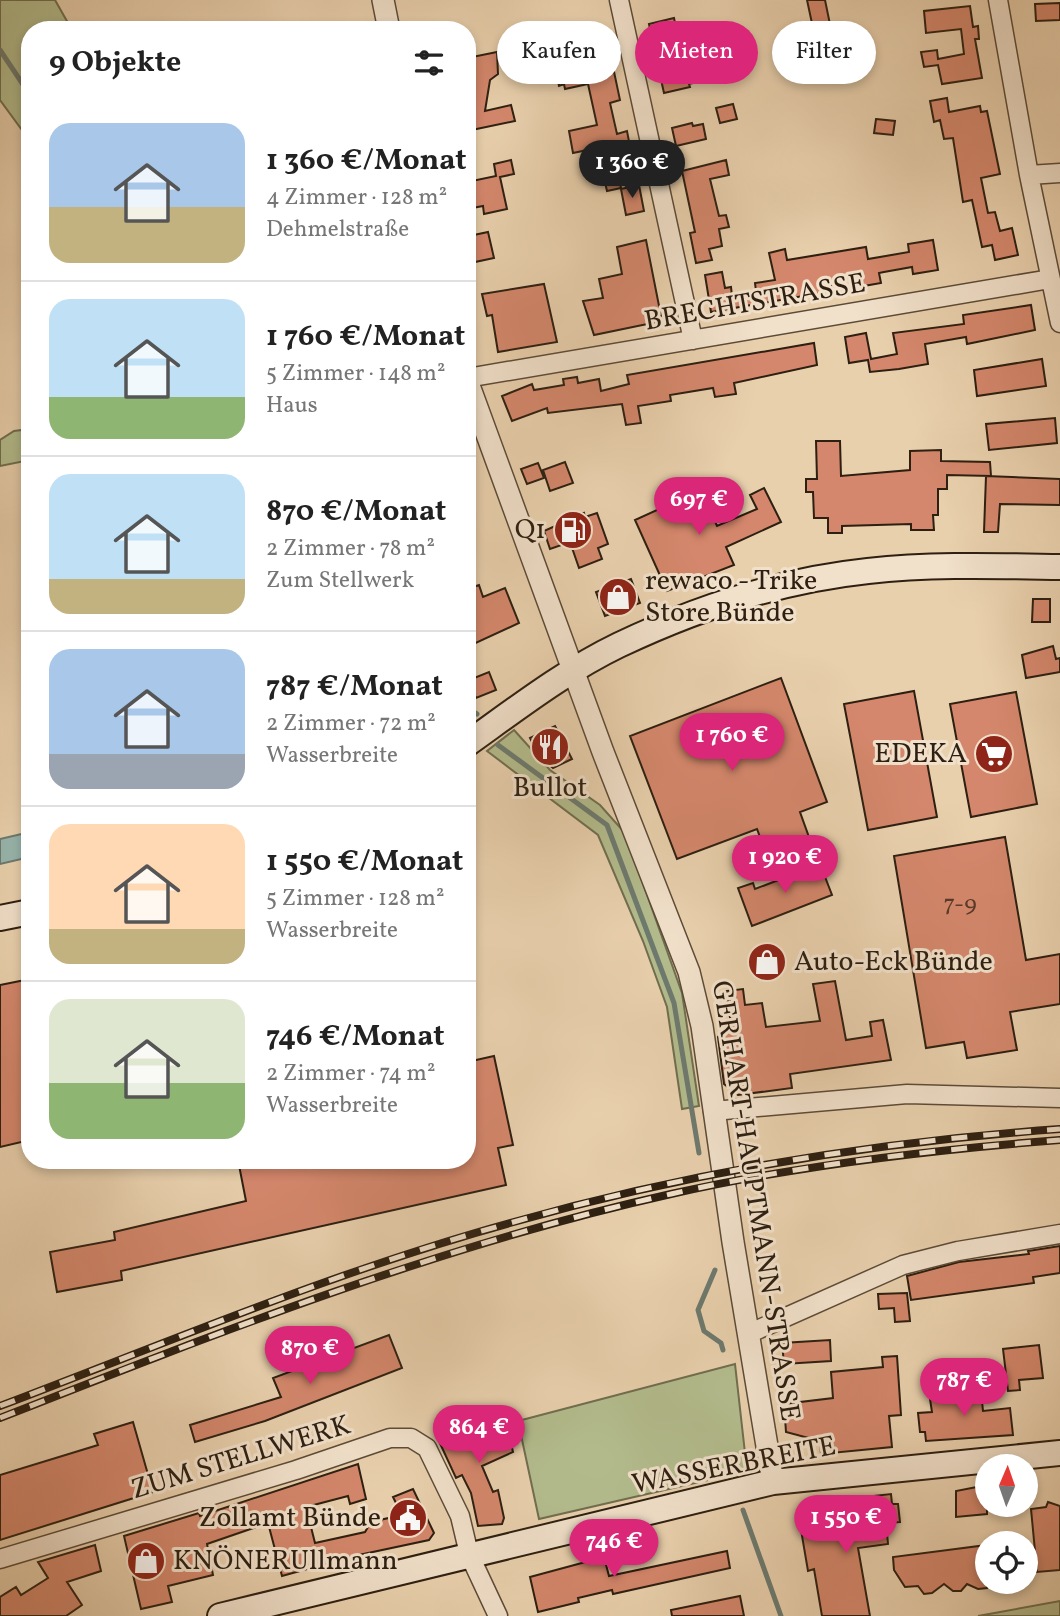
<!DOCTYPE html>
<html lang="de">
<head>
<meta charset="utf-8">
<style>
  body { margin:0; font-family:Vollkorn,serif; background:#f2f2f2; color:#222; height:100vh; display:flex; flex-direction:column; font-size:26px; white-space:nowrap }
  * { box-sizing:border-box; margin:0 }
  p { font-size:23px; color:#767676 }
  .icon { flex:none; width:38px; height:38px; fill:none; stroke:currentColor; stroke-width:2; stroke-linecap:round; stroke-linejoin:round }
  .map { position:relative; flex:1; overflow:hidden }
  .sheet { position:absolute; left:21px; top:21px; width:455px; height:1148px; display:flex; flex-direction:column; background:#fff; border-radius:28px; box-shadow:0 4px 10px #0003 }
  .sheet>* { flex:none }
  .banner { position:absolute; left:497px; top:21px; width:457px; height:63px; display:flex; gap:14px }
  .needle { width:46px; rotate:2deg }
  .buttons { position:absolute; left:975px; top:1454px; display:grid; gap:14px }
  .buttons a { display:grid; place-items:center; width:63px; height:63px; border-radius:50%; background:#fff; box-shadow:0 4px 10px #0003; font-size:35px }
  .price { position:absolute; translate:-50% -60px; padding:0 16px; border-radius:24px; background:#db2777; color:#fff; font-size:23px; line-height:46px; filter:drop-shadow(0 2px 4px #0008) }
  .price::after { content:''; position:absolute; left:50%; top:42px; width:21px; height:16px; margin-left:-10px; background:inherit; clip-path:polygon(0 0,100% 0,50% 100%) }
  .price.selected { background:#222; color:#fff }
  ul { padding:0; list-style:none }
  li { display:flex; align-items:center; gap:21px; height:175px; padding:0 28px }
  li+li { border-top:2px solid #e0e0e0 }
  li span { display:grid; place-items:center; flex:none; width:196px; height:140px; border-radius:21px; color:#555 }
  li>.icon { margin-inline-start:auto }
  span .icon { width:84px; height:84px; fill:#fffc; stroke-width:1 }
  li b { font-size:30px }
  h2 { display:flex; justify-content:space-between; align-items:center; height:84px; padding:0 28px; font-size:30px }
  .tag { padding:0 24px; border-radius:32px; background:#fff; box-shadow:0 4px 10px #0003; font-size:24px; line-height:63px }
  .tag.selected { background:#db2777; color:#fff }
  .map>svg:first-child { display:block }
  .green { fill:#b3bc8d; stroke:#706e4f; stroke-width:2 }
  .water { fill:#97b6ae; stroke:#6d7a6f; stroke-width:2 }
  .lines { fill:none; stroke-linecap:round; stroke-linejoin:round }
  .stream { stroke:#6d7a6f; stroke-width:5 }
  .building { fill:#d4876c; stroke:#2d1f11; stroke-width:2 }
  .minor-casing { stroke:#5c4b38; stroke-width:21 }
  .tertiary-casing { stroke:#5c4b38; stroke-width:24 }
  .secondary-casing { stroke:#2d1f11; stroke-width:28 }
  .minor { stroke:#f1e0ca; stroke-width:18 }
  .tertiary { stroke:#f1e0ca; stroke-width:21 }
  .secondary { stroke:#f1e0ca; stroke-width:24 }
  .rail-casing { stroke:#2d1f11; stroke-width:8 }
  .rail { stroke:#f1e0ca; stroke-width:5; stroke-dasharray:16; stroke-linecap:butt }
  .labels { text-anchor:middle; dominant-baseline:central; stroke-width:6; stroke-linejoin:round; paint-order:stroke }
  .number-label { font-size:24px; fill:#573928 }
  .street-label { font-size:28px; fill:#2d1f11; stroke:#f1e0ca }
  .poi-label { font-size:28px; fill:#2d1f11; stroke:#f1e0ca; text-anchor:end }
</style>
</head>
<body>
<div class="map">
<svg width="1060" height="1616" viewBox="0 0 1060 1616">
  <rect width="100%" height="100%" fill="#e9d0ad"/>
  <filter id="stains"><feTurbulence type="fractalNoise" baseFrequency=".00286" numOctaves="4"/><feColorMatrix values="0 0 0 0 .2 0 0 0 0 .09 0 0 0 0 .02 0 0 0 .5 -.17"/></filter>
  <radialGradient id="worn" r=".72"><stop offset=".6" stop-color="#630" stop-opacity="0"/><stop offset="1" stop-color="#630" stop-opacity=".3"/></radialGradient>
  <path class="green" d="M0 0H55L72 30H30V141L0 100Z
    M30 429V460L0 466V440L14 431Z
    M514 730 550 770 600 805 625 833 682 993 699 1106 682 1109 667 1007 643 941 598 835 487 751Z
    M735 1364 747 1471 539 1519 518 1421Z
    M1060 1601V1616H978Z"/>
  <path class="water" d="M30 832V857L0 864V839Z"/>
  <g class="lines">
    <path class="stream" d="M0 50 30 95
      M467 708 477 714
      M498 745 607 825 674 1003 699 1153
      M715 1270 698 1310 704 1331 721 1343 723 1350
      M743 1510 781 1616"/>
  </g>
  <path class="building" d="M807 0H825L833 39 816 42Z
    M1060 3V20L1036 21 1035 4Z
    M970 6 973 27 978 26 979 39H975L982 78 942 84 938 65 924 67 921 52 937 50 938 59 964 54 961 29 926 33 924 11Z
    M674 18 678 38 653 44 649 24Z
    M595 25 597 36 606 34 620 100 610 103 617 134 627 131 632 157 615 161 621 188 607 191 597 148 573 153 569 131 597 125 588 84 565 89 564 84 559 86 555 67 588 60 581 28Z
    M497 52 498 74 490 80 485 111 511 105 515 121 467 131V58Z
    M710 63 712 76 697 79V82L689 84 690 87 664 93 660 75Z
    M947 98 949 112 980 106 981 112 987 111 1000 174 981 178 988 213 995 212 1000 231 1012 228 1018 255 995 260 992 245 982 247 972 200 963 202 953 138 944 139 940 120 934 122 930 101Z
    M733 104 737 119 720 123 716 108Z
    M876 119 895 121 893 135 874 133Z
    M692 123 693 126 703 124 706 139 676 146 672 128Z
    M511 160 514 174 500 177 507 209 484 214 483 206 467 209V182L496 176 494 164Z
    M726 160 729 175 710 179 719 216 726 215 729 227 719 229 722 246 709 249 712 260 696 263 690 233 695 232 682 171Z
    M639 185 644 211 626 215 621 189Z
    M488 232 494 258 475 262 469 236Z
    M646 240 662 321 594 335 583 301 603 298 599 279 622 274 617 247Z
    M933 240 938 270 913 274 912 267 884 272 879 273 881 283 858 287 856 276 830 281 832 291 711 312 705 275 722 272 725 288 731 287 732 296 756 291 755 283 775 280 769 253 785 249 787 260 866 247 868 259 909 252 908 244Z
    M544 284 557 342 498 352 492 315 487 316 482 294Z
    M1031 305 1035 330 967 344 966 337 925 344 928 364 899 369 870 372 868 360 849 363 845 337 866 333 871 359 897 354 893 333 964 324 963 315Z
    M814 343 817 365 734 383 736 394 715 397 713 388 670 395 671 401 638 406 641 423 626 425 622 404 548 413 547 408 512 421 502 396 532 384 534 390 564 385 563 379 577 377 578 383 599 379 601 391 629 384 627 375Z
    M1042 359 1046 386 977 396 974 370Z
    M1055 418 1057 443 989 450 986 424Z
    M816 441H840L841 476 910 470V451L941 450V461L990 462 991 476 947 475V489H938V515H933L934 530H911V524L842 526V533H828V518H814L813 492H806V479H817Z
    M565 462 573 483 550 491 543 470Z
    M538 463 544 478 527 484 521 469Z
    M986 476 1060 479V505L1000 504 998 532H984Z
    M764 488 781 522 726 547 734 565 667 591 635 520 701 490 717 526 757 509 750 495Z
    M584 513 585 517 597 513 608 544 598 548 602 559 579 568 570 542 550 549 544 531Z
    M631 579 640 603 605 616 596 592Z
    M479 585 483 597 505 588 519 623 467 647V589Z
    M1033 599H1050V622H1032Z
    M1053 646 1056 659 1060 658V672L1026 678 1022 655Z
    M489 672 496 690 476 698 469 680Z
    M781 678 827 802 800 812 810 840 767 856 757 829 677 859 630 736Z
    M914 691 937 817 868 830 844 704Z
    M1016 692 1037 804 971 817 950 704Z
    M555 726 572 759 553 768 539 756 530 738Z
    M1005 837 1026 960 1060 954V1004L1010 1012 1017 1050 967 1058 964 1042 926 1048 894 856Z
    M820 864 832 895 752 926 738 888 753 883 755 889Z
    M30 979V1140L0 1147V985Z
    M835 981 846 1040 872 1036 870 1022 883 1020 891 1060 790 1074 792 1088 738 1095 724 1084 718 1037 721 1033 732 1031 726 991 743 989 745 1005 762 1003 766 1027 820 1021 813 984Z
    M494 1056 513 1145 498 1148 506 1185 121 1271 122 1280 57 1292 50 1252 115 1240 114 1232 246 1201 238 1160H467V1062Z
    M1060 1246V1273L1033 1277 1034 1283 911 1300 907 1276 959 1262 1029 1254 1028 1251Z
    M907 1293 910 1321 895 1322 894 1308 879 1309 878 1294Z
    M389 1335 402 1368 265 1421 195 1442 190 1425 281 1397 273 1378Z
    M830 1340 831 1361 784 1364 782 1343Z
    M1039 1345 1043 1378 1019 1380 1020 1390 1008 1391 1003 1349Z
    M897 1356 901 1415 889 1416 892 1447 821 1454 820 1441 786 1432 784 1404 833 1398 831 1372 883 1367 882 1357Z
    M980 1381 983 1411 1010 1408 1013 1435 926 1441 925 1432H920L918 1413 932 1412 930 1399 969 1396 967 1383Z
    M505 1417 513 1452 482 1466 493 1492 498 1490 504 1518 502 1524 478 1526 471 1493 462 1475 456 1478 438 1439Z
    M133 1422 153 1492 0 1540V1475L98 1445 94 1434Z
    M358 1464 366 1499 350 1504 348 1496 306 1507 315 1543 365 1532 371 1522 402 1515 393 1497 413 1489 434 1533 429 1540 354 1556 282 1576 268 1523 207 1544 213 1575 168 1586 172 1602 141 1609 124 1536 199 1513 200 1516Z
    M987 1485V1514L956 1517V1491Z
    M891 1494 892 1504H898L900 1522 886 1523 888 1544 858 1548 870 1616H822L814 1569 808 1571 800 1524 867 1512 865 1497Z
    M1048 1502 1060 1506V1570L1037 1572 1031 1509 1046 1507Z
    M95 1545 101 1571 67 1582 82 1605 66 1616H0V1597L16 1587 21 1595 48 1578 38 1562Z
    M987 1545V1588L978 1589 967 1584 961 1591H953L944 1584 932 1593 924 1594 918 1586 905 1587 894 1570 893 1557Z
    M727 1551 730 1568 613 1594 612 1590 578 1598 579 1602 538 1612 530 1577 604 1557 609 1576Z
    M740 1596 744 1616H672L671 1610Z"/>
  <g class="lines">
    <defs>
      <path id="minor" d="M619 0 693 340
        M998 0 1029 175 1060 323
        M1029 175 1060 173
        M467 378 1050 279
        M713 1111 907 1094 1060 1098
        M748 1334 903 1265 958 1251 1060 1234
        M0 1559 296 1470 390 1438H411L427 1448 460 1516 469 1554 498 1616"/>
      <path id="tertiary" d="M383 0 389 30
        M467 380 603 752 689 972 702 1026 733 1242 773 1482"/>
      <path id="secondary" d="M467 744C516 709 565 671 619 645 697 608 782 580 868 571 932 564 996 566 1060 567
        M0 918 30 912
        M220 1616 773 1482 1060 1453"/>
    </defs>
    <use href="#minor" class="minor-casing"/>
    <use href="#tertiary" class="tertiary-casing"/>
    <use href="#secondary" class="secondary-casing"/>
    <use href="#minor" class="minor"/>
    <use href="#tertiary" class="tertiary"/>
    <use href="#secondary" class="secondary"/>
    <defs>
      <path id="rail" d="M0 1406C169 1342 336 1271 510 1223 690 1172 874 1142 1060 1129
        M0 1418C219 1332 441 1245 671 1194 799 1165 929 1150 1060 1140"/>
    </defs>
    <use href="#rail" class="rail-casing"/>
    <use href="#rail" class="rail"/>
  </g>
  <defs>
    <symbol id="fuel-disc" viewBox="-11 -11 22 22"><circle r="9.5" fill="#8f2418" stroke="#f1e0ca"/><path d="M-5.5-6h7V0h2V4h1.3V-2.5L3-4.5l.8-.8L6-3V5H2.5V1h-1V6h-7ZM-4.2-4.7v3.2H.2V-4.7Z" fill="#fff"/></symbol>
    <symbol id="shop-disc" viewBox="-11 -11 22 22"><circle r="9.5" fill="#8f2418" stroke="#f1e0ca"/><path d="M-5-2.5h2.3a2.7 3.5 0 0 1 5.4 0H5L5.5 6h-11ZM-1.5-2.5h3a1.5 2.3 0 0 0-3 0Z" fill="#fff"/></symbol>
    <symbol id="restaurant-disc" viewBox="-11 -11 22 22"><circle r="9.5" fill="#8f2418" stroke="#f1e0ca"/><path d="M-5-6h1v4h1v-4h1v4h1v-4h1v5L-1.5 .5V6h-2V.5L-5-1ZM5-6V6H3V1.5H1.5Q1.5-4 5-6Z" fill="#fff"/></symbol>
    <symbol id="supermarket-disc" viewBox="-11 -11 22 22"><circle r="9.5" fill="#8f2418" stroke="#f1e0ca"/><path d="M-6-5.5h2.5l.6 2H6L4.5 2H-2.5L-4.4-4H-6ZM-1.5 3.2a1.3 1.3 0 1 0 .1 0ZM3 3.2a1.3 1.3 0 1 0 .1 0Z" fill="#fff"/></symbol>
    <symbol id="civic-disc" viewBox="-11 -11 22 22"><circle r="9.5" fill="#8f2418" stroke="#f1e0ca"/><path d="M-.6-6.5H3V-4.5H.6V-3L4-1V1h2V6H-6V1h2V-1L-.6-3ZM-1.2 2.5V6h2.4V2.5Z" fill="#fff"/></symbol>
  </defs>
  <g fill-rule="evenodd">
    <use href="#fuel-disc" x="551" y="508" width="44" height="44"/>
    <use href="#shop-disc" x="596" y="575" width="44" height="44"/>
    <use href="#restaurant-disc" x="528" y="725" width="44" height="44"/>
    <use href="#supermarket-disc" x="972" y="732" width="44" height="44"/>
    <use href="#shop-disc" x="745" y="940" width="44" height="44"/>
    <use href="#civic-disc" x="386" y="1496" width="44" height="44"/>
    <use href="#shop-disc" x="124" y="1539" width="44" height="44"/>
  </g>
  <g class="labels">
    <g class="number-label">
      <text x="960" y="905">7-9</text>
    </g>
    <g class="street-label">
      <text transform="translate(755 303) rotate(-10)">BRECHTSTRASSE</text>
      <text transform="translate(755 1201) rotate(81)">GERHART-HAUPTMANN-STRASSE</text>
      <text transform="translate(241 1458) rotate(-17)">ZUM STELLWERK</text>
      <text transform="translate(734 1466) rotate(-11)">WASSERBREITE</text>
    </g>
    <g class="poi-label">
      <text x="546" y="530">Q1</text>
      <text x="645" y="581" text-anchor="start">rewaco - Trike<tspan x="645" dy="32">Store Bünde</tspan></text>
      <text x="967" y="754">EDEKA</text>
      <text x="550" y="788" text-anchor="middle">Bullot</text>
      <text x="794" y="962" text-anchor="start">Auto-Eck Bünde</text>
      <text x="381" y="1518">Zollamt Bünde</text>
      <text x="173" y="1561" text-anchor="start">KNÖNERUllmann</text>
    </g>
  </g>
  <rect width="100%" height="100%" filter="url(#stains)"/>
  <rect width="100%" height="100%" fill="url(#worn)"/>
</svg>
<div class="buttons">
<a><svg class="needle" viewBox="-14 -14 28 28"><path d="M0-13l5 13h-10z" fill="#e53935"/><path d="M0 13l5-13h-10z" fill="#767676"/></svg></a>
<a><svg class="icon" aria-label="locate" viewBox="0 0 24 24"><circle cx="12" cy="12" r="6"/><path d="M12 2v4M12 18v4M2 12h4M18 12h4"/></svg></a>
</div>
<b class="price selected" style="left:632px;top:200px">1 360 €</b>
<b class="price" style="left:699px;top:537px">697 €</b>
<b class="price" style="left:732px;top:773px">1 760 €</b>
<b class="price" style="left:785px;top:895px">1 920 €</b>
<b class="price" style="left:310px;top:1386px">870 €</b>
<b class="price" style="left:964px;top:1418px">787 €</b>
<b class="price" style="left:479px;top:1465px">864 €</b>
<b class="price" style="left:846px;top:1555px">1 550 €</b>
<b class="price" style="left:614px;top:1579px">746 €</b>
<div class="banner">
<a class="tag">Kaufen</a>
<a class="tag selected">Mieten</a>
<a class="tag">Filter</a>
</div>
<section class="sheet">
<h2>9 Objekte<svg class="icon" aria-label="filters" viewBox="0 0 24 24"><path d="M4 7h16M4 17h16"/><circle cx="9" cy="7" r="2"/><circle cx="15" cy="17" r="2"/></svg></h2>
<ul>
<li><span style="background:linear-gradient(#a9c7e8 60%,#c2b280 0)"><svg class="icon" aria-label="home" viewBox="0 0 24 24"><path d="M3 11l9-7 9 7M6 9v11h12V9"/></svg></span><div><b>1 360 €/Monat</b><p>4 Zimmer · 128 m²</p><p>Dehmelstraße</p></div></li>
<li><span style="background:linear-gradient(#bfe0f5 70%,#8fb573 0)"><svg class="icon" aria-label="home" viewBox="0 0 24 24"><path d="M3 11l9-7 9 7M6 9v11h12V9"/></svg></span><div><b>1 760 €/Monat</b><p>5 Zimmer · 148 m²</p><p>Haus</p></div></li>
<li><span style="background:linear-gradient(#bfe0f5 75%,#c2b280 0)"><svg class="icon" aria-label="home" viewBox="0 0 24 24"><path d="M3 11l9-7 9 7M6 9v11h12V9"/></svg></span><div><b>870 €/Monat</b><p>2 Zimmer · 78 m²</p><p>Zum Stellwerk</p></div></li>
<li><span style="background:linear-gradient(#a9c7e8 75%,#9aa5b1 0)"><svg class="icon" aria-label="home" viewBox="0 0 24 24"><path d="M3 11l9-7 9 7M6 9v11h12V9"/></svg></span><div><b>787 €/Monat</b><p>2 Zimmer · 72 m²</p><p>Wasserbreite</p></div></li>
<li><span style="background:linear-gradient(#ffd9b3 75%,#c2b280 0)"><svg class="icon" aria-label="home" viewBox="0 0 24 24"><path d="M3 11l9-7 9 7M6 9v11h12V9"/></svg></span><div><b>1 550 €/Monat</b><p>5 Zimmer · 128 m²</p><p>Wasserbreite</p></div></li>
<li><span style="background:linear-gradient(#dfe7d0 60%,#8fb573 0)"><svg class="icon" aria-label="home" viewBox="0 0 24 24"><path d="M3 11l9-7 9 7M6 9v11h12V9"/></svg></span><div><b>746 €/Monat</b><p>2 Zimmer · 74 m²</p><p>Wasserbreite</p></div></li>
</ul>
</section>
</div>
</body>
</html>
